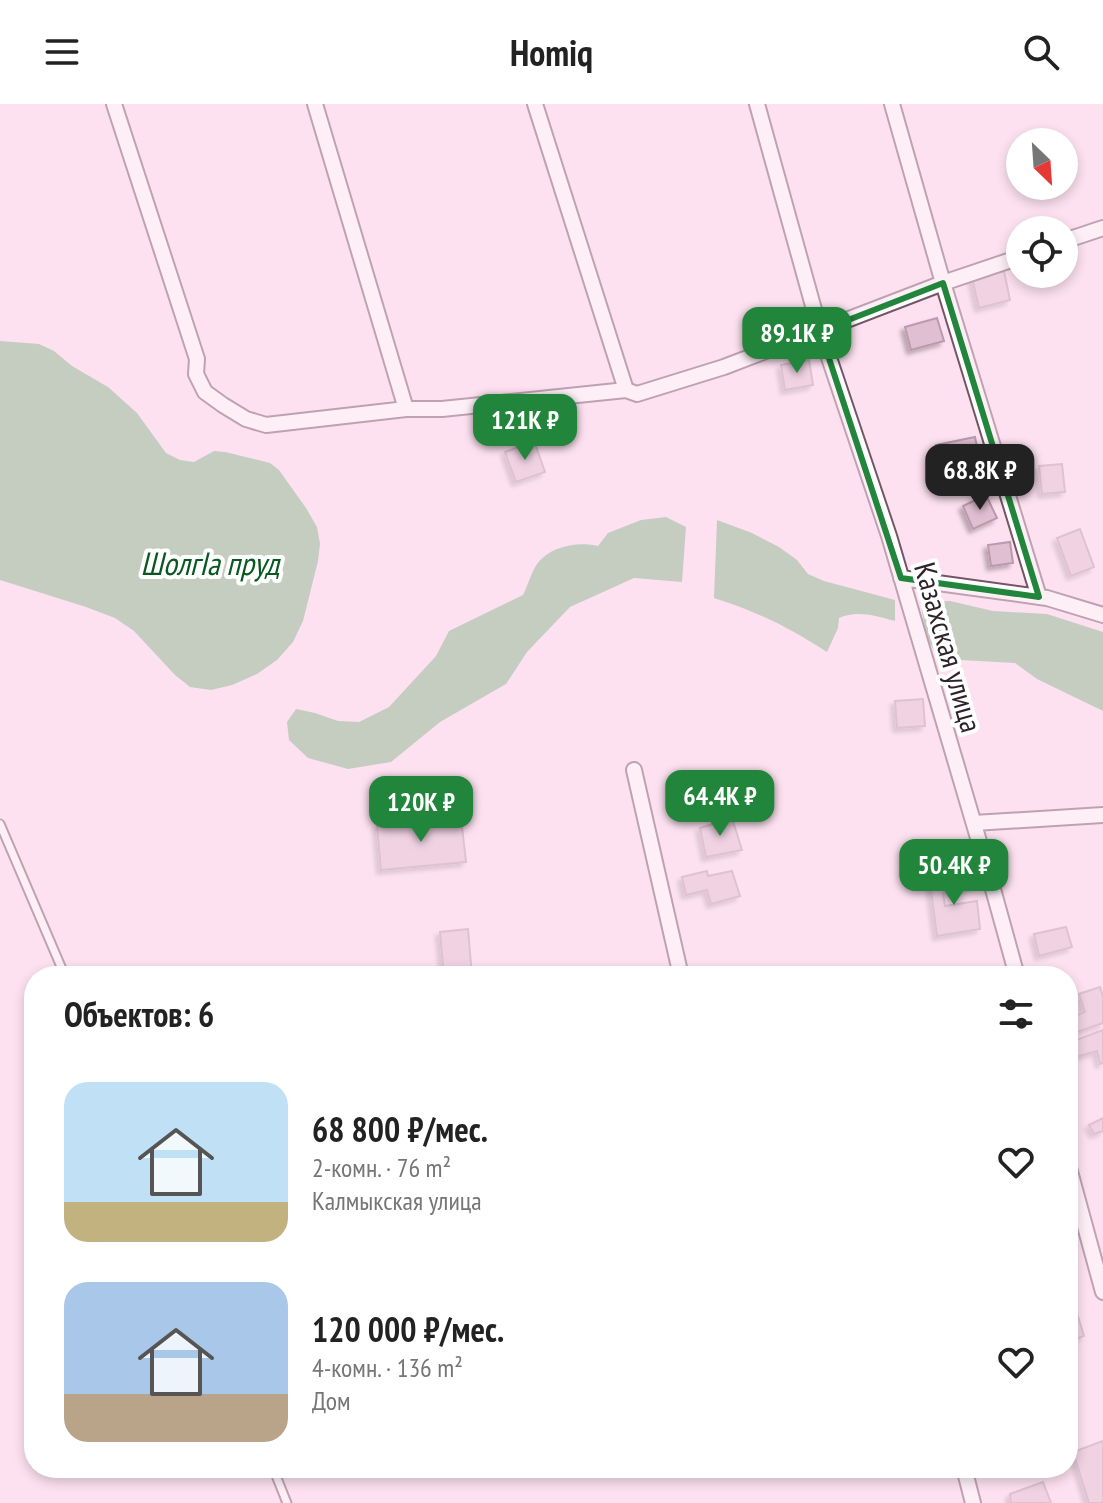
<!DOCTYPE html>
<html lang="ru">
<head>
<meta charset="utf-8">
<style>
  body { margin:0; font-family:"PT Sans Narrow",sans-serif; background:#f6f6f6; color:#222; height:100vh; display:flex; flex-direction:column; font-size:30px; white-space:nowrap }
  * { box-sizing:border-box; margin:0 }
  p { font-size:26px; color:#767676 }
  .icon { flex:none; width:44px; height:44px; fill:none; stroke:currentColor; stroke-width:2; stroke-linecap:round; stroke-linejoin:round }
  .map { position:relative; flex:1; overflow:hidden }
  .side { position:absolute; left:24px; top:862px; width:1054px; height:512px; display:flex; flex-direction:column; background:#fff; border-radius:32px; box-shadow:0 4px 12px #0003 }
  .side>* { flex:none }
  .needle { width:52px; rotate:155deg }
  .fabs { position:absolute; left:1006px; top:24px; display:grid; gap:16px }
  .fabs a { display:grid; place-items:center; width:72px; height:72px; border-radius:50%; background:#fff; box-shadow:0 4px 12px #0003; font-size:40px }
  .price { position:absolute; translate:-50% -68px; padding:0 18px; border-radius:16px; background:#21863b; color:#fff; font-size:26px; line-height:52px; filter:drop-shadow(0 2px 4px #0008) }
  .price::after { content:''; position:absolute; left:50%; top:48px; width:24px; height:18px; margin-left:-12px; background:inherit; clip-path:polygon(0 0,100% 0,50% 100%) }
  .price.active { background:#222; color:#fff }
  ul { padding:0; list-style:none }
  li { display:flex; align-items:center; gap:24px; height:200px; padding:0 40px }
  li span { display:grid; place-items:center; flex:none; width:224px; height:160px; border-radius:24px; color:#555 }
  li>.icon { margin-inline-start:auto }
  span .icon { width:96px; height:96px; fill:#fffc; stroke-width:1 }
  li b { font-size:34px }
  h2 { display:flex; justify-content:space-between; align-items:center; height:96px; padding:0 40px; font-size:34px }
  header { display:flex; justify-content:space-between; align-items:center; height:104px; padding:0 40px; background:#fff; font-size:36px; font-weight:700 }
  .map>svg:first-child { display:block }
  .water { fill:#81b387 }
  .building { fill:#e1bfd2; stroke:#ba9aac; stroke-width:2; filter:url(#shadow) }
  .lines { fill:none; stroke-linecap:round; stroke-linejoin:round }
  .service-casing { stroke:#725666; stroke-width:11 }
  .minor-casing { stroke:#725666; stroke-width:18 }
  .service { stroke:#fff; stroke-width:7 }
  .minor { stroke:#fff; stroke-width:14 }
  .marked { fill:none; stroke:#21863b; stroke-width:6; stroke-linejoin:round }
  .labels { text-anchor:middle; dominant-baseline:central; stroke-width:8; stroke-linejoin:round; paint-order:stroke }
  .street-label { font-size:30px; fill:#2f232a; stroke:#fff }
  .water-label { font-size:32px; font-style:italic; fill:#095821; stroke:#fff }
</style>
</head>
<body>
<header><svg class="icon" aria-label="menu" viewBox="0 0 24 24"><path d="M4 6h16M4 12h16M4 18h16"/></svg>Homiq<svg class="icon" aria-label="search" viewBox="0 0 24 24"><circle cx="10" cy="10" r="6"/><path d="M15 15l6 6"/></svg></header>
<div class="map">
<svg width="1103" height="1399" viewBox="0 0 1103 1399">
  <defs>
    <filter id="shadow"><feDropShadow dx="-4" dy="4" stdDeviation="2" flood-color="#0004"/></filter>
  </defs>
  <rect width="100%" height="100%" fill="#fde1f0"/>
  <path class="water" d="M0 237 39 240 54 247 72 262 108 283 137 309 166 349 180 356 194 358 214 347 225 348 270 359 279 366 306 404 317 423 320 440 318 457 303 517 293 538 277 556 257 570 232 581 211 586 190 583 175 571 134 527 115 514 86 503 0 476Z
    M666 413 686 423 682 478 634 474 570 503 527 548 506 580 440 618 391 658 348 665 308 654 289 636 287 618 296 605 315 609 338 617 359 618 389 603 436 552 449 527 523 491C528 481 531 469 537 460 550 442 578 437 598 442L608 429 641 416Z
    M717 416 752 429 779 443 797 456 808 470 824 477 895 496V517C875 512 858 506 839 514L838 524 827 548C788 523 758 508 714 494Z
    M950 497 993 507 1047 510 1103 528V607L1037 575 1015 559 961 556 945 553 934 546 927 535 922 508 924 501 931 498Z"/>
  <path class="building" d="M1004 167 1010 196 979 204 972 174Z
    M937 214 944 237 911 246 905 223Z
    M809 256 813 281 785 286 781 261Z
    M975 333 981 362 941 370 936 341Z
    M534 337 545 368 516 378 505 348Z
    M1062 360 1065 388 1042 390 1039 362Z
    M986 391 997 414 973 425 963 402Z
    M1080 425 1094 463 1071 472 1057 434Z
    M1010 438 1013 459 991 462 988 441Z
    M923 595 925 622 897 624 895 597Z
    M461 714 466 758 381 766 377 721Z
    M732 714 742 746 706 753 700 724Z
    M707 767 708 772 732 767 740 792 711 800 707 786 686 791 682 773Z
    M975 770 977 782 943 789 945 802 977 797 980 825 937 832 930 779Z
    M1066 823 1072 843 1039 852 1034 830Z
    M468 825 472 872H444L440 828Z
    M875 863V872H830V869Z
    M1100 883 1103 892V919L1068 931V915L1085 908 1079 890Z
    M1103 926V959L1100 960 1097 947 1073 954 1068 939Z
    M1103 1014V1027L1094 1030 1089 1021Z
    M1075 1203 1084 1232 1068 1238V1206Z
    M1103 1337V1399H1089L1073 1348Z
    M1043 1378 1051 1399H1011L1010 1390Z"/>
  <g class="lines">
    <defs>
      <path id="service" d="M0 720 65 872
        M885 870 886 872
        M273 1364 287 1399"/>
      <path id="minor" d="M114 0 197 255 196 270 205 288 223 301 246 315 266 321 406 305H442L626 286
        M315 0 406 305
        M535 0 626 286 637 290 724 263 943 179 1020 153
        M757 0 820 227 889 432 991 778 1017 872
        M892 0 943 179 1039 493
        M1064 137 1103 124
        M901 474 1047 494 1103 511
        M634 666 681 872
        M974 719 1103 711
        M1068 1060 1103 1188
        M964 1364 973 1399"/>
    </defs>
    <use href="#service" class="service-casing"/>
    <use href="#minor" class="minor-casing"/>
    <use href="#service" class="service"/>
    <use href="#minor" class="minor"/>
  </g>
  <path d="M0 0H1103V1399H0ZM943 179 1039 493 901 474 820 227Z" fill="#fde1f0" fill-opacity=".55" fill-rule="evenodd"/>
  <path class="marked" d="M943 179 1039 493 901 474 820 227Z"/>
  <g class="labels">
    <g class="street-label">
      <text transform="translate(949 543) rotate(74)">Казахская улица</text>
    </g>
    <g class="water-label">
      <text x="210" y="459">ШолгIа пруд</text>
    </g>
  </g>
</svg>
<div class="fabs">
<a><svg class="needle" viewBox="-14 -14 28 28"><path d="M0-13l5 13h-10z" fill="#e53935"/><path d="M0 13l5-13h-10z" fill="#767676"/></svg></a>
<a><svg class="icon" aria-label="locate" viewBox="0 0 24 24"><circle cx="12" cy="12" r="6"/><path d="M12 2v4M12 18v4M2 12h4M18 12h4"/></svg></a>
</div>
<b class="price" style="left:797px;top:271px">89.1K ₽</b>
<b class="price" style="left:525px;top:358px">121K ₽</b>
<b class="price active" style="left:980px;top:408px">68.8K ₽</b>
<b class="price" style="left:720px;top:734px">64.4K ₽</b>
<b class="price" style="left:421px;top:740px">120K ₽</b>
<b class="price" style="left:954px;top:803px">50.4K ₽</b>
<section class="side">
<h2>Объектов: 6<svg class="icon" aria-label="filters" viewBox="0 0 24 24"><path d="M4 7h16M4 17h16"/><circle cx="9" cy="7" r="2"/><circle cx="15" cy="17" r="2"/></svg></h2>
<ul>
<li><span style="background:linear-gradient(#bfe0f5 75%,#c2b280 0)"><svg class="icon" aria-label="home" viewBox="0 0 24 24"><path d="M3 11l9-7 9 7M6 9v11h12V9"/></svg></span><div><b>68 800 ₽/мес.</b><p>2-комн. · 76 m²</p><p>Калмыкская улица</p></div><svg class="icon" aria-label="heart" viewBox="0 0 24 24"><path d="M12 20l-8-8c-3-5 5-10 8-4 3-6 11-1 8 4z"/></svg></li>
<li><span style="background:linear-gradient(#a9c7e8 70%,#b9a48a 0)"><svg class="icon" aria-label="home" viewBox="0 0 24 24"><path d="M3 11l9-7 9 7M6 9v11h12V9"/></svg></span><div><b>120 000 ₽/мес.</b><p>4-комн. · 136 m²</p><p>Дом</p></div><svg class="icon" aria-label="heart" viewBox="0 0 24 24"><path d="M12 20l-8-8c-3-5 5-10 8-4 3-6 11-1 8 4z"/></svg></li>
</ul>
</section>
</div>
</body>
</html>
